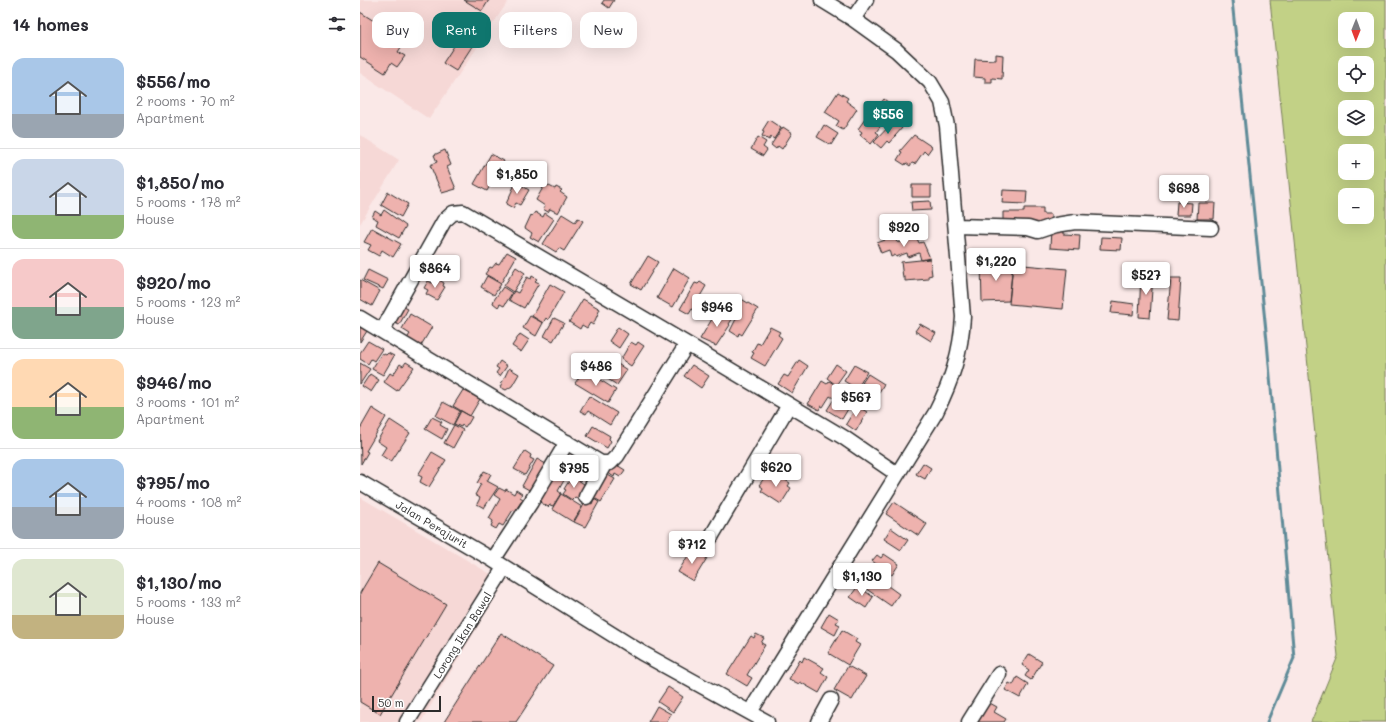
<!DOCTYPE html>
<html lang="en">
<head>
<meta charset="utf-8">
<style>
  body { margin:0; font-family:Mali,sans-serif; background:#f7f7f7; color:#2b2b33; height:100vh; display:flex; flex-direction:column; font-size:15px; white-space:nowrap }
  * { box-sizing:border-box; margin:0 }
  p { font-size:13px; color:#7c7c81 }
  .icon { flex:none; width:22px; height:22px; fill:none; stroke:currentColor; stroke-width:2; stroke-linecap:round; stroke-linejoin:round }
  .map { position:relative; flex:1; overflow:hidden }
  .side { display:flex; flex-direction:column; background:#fff; width:360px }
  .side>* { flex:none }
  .guide { position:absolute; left:12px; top:12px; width:380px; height:36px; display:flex; gap:8px }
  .needle { width:26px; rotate:181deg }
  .controls { position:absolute; left:978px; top:12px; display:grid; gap:8px }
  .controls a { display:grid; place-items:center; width:36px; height:36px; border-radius:8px; background:#fff; box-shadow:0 4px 16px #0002; font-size:20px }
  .scale { position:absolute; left:12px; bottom:10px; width:69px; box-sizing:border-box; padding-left:4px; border:2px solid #2b2b2b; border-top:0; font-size:11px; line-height:14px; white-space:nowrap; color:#2b2b2b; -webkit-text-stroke:3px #fff; paint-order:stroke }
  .price { position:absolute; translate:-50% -34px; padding:0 9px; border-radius:4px; background:#fff; color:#222; font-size:13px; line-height:26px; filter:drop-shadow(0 1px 2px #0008) }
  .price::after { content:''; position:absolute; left:50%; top:24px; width:12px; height:9px; margin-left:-6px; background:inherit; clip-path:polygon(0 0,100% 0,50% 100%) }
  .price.current { background:#0f766e; color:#fff }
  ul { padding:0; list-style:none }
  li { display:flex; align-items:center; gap:12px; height:100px; padding:0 12px }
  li+li { border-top:1px solid #e1e1e2 }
  li span { display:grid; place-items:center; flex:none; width:112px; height:80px; border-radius:12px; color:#555 }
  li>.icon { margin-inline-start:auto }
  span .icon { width:48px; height:48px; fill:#fffc; stroke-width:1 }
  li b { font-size:17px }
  h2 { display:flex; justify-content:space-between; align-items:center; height:48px; padding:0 12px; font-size:17px }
  .chip { padding:0 14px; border-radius:12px; background:#fff; box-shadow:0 4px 16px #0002; font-size:14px; line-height:36px }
  .chip.current { background:#0f766e; color:#fff }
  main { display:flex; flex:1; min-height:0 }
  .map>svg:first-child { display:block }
  .built { fill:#f6d8d6 }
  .green { fill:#c2d186; stroke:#767e58; fill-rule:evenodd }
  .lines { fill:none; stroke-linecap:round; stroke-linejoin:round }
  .stream { stroke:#5e8b98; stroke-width:3 }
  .building { fill:#eeb2ae; stroke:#2b2b2b }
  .minor-casing { stroke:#2b2b2b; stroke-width:17 }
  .minor { stroke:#fff; stroke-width:14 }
  .labels { text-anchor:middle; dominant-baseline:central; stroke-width:3.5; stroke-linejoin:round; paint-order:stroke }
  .street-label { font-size:11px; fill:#2b2b2b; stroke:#fff }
</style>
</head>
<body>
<main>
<section class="side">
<h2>14 homes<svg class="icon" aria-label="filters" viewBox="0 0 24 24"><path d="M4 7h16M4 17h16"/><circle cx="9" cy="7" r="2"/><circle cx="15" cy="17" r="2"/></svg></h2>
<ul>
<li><span style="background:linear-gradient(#a9c7e8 70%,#9aa5b1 0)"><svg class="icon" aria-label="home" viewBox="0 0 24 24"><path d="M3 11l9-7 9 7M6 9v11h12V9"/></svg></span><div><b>$556/mo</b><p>2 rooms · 70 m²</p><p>Apartment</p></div></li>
<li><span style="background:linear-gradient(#c9d6e8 70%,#8fb573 0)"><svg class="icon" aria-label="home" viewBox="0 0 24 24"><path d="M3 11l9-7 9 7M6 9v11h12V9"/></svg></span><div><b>$1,850/mo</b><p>5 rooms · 178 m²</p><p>House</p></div></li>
<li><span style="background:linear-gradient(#f6c9c9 60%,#7fa58c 0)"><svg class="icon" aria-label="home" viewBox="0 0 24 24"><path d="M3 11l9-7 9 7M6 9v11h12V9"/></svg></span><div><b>$920/mo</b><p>5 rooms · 123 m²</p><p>House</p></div></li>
<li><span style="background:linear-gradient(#ffd9b3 60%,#8fb573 0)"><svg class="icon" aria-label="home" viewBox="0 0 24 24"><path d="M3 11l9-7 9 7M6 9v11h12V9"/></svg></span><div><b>$946/mo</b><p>3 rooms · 101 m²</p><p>Apartment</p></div></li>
<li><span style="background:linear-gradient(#a9c7e8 60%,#9aa5b1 0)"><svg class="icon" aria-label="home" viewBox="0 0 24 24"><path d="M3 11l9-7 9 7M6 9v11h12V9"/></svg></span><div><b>$795/mo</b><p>4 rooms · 108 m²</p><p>House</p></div></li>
<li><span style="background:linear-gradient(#dfe7d0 70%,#c2b280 0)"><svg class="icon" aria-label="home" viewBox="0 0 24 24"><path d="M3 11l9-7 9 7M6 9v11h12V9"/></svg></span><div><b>$1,130/mo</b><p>5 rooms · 133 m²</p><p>House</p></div></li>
</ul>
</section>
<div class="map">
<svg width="1026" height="722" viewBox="0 0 1026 722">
  <rect width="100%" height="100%" fill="#fae8e7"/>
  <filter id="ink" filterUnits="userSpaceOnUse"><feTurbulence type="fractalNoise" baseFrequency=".025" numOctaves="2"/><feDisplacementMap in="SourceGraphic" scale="8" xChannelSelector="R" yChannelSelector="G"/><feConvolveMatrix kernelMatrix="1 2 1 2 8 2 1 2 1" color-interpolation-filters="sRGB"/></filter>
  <g filter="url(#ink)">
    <path class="built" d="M0 0H149L69 119 0 73Z
      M0 135 39 160 0 224Z
      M0 497 144 582 61 722H0Z"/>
    <path class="green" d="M910 0H1026V722H951L978 656ZM985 19H1007V41H985ZM985 63H1007V85H985ZM985 107H1007V129H985ZM985 151H1007V173H985ZM985 195H1007V217H985Z"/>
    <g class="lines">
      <path class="stream" d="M872 0 907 341 934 658 907 722"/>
    </g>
    <path class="building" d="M104 0H129L122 11Z
      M244 0H254L249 8 242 3Z
      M0 12 45 41 38 52 45 56 37 67 31 63 25 73 0 57Z
      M109 23 122 31 96 71 83 63Z
      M636 54 643 55 642 79 632 78V82H625V78L614 77 615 59 636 60Z
      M478 92 488 98 486 101 497 109 483 130 476 126 479 121 465 112Z
      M524 99 539 111 533 118 529 115 516 132 519 134 511 144 500 135 502 132 498 129 505 119 507 120Z
      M409 120 421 128 414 139 411 137 409 140 402 136 404 132 402 131Z
      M534 121 542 128 529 143 527 141 521 148 514 142Z
      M464 125 478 134 471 145 457 137Z
      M423 127 432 133 422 149 418 146 416 149 411 145Z
      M554 135 572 147 567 154 564 151 555 164 552 163 550 166 546 163 545 165 537 160 542 152 540 151Z
      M398 137 406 142 403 147 407 150 403 156 391 149Z
      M85 150 91 165 87 167 96 189 82 193 70 165 77 162 74 155Z
      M131 154 144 161 127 191 114 184Z
      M156 182 169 190 160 205 156 203 153 208 146 204Z
      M185 184 195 189 196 187 202 190 200 192 207 197 198 213 190 209 188 212 183 209 185 206 176 200Z
      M552 185H571V197H552Z
      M643 190 667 191 666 204 642 203Z
      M28 192 48 204 41 217 21 205Z
      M570 201 571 210 552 211 551 202Z
      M817 202 832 203 831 215H816Z
      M838 203H855L854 219H837Z
      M664 208H683V214H691V222H682V227L643 224V212H664Z
      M24 210 46 226 39 238 16 225 18 220 12 217 15 211 21 215Z
      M175 212 183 217 185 213 194 219 179 242 170 237 172 233 165 228 171 215 172 216Z
      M202 214 215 222 218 218 223 221 204 251 199 248 196 252 183 244Z
      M12 228 41 244 33 257 22 250 19 256 8 250 11 245 4 242Z
      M691 229 704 230V234L720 235 719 250 690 248Z
      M536 236 538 243 556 236 559 243 563 242 570 258 561 260 559 253 548 257 547 253 536 257 535 255 531 257 529 250 521 253 517 243Z
      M741 237 762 238 761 250 740 249Z
      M147 252 156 257 141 283 125 274 130 267 132 268 136 263 139 264Z
      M288 256 298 262 281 290 271 284Z
      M570 259 572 275 568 276V279L545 281V277L543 278 541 262Z
      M653 263 649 301 622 302 621 264Z
      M653 264 707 269 703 309 649 304Z
      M156 267 165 273 153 292 144 286Z
      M314 268 330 278 313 307 297 298Z
      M8 270 28 280 23 289 3 280Z
      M781 274 793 275 790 318 779 317Z
      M127 276 141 284 134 295 121 287Z
      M172 276 177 279 175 281 179 283 164 308 149 300 154 291 158 293 167 277 171 279Z
      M76 278 84 283 83 286 85 287 77 300 66 294 68 290 64 288 68 281 72 283Z
      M811 278H821L818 321 807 320Z
      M0 280 20 291 12 306 0 299Z
      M340 282 346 286 339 298 345 301 338 312 332 309 329 314 320 309 335 283 338 284Z
      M190 284 204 292 188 320 186 318 183 323 172 316Z
      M143 287 152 293 144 306 140 304 138 307 133 303 134 300Z
      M378 297 398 309 382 335 379 333 378 336 370 331 378 315 370 310Z
      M223 299 240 309 233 325 230 323 227 328 222 325 220 329 209 322Z
      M753 301 774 304 773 315 751 313Z
      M40 305 48 309 39 325 31 321Z
      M358 309 373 318 369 324 370 325 356 346 340 339Z
      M50 314 72 327 60 347 46 340 50 334 42 329Z
      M170 316 183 323 176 336 163 328Z
      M194 318 204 323 193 341 184 336Z
      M560 324 576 333 571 341 555 331Z
      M0 327 7 331 0 342Z
      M258 327 268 334 259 348 249 341Z
      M410 327 420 332 418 335 422 338 405 366 391 358 394 353 392 352 397 343 400 344Z
      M160 334 169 340 161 352 152 346Z
      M8 341 22 349 14 361 11 359 8 364 0 359V353Z
      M271 342 276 345 278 342 284 346 271 366 261 359Z
      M22 353 26 355 28 353 34 356 23 375 12 369Z
      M250 359 267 370 257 385 240 374Z
      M439 360 448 366 432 393 418 384 424 375 428 377Z
      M140 361 147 366 140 376 136 373 139 369 136 367Z
      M46 362 54 367 37 391 24 382 30 373 33 375 40 364 43 366Z
      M0 363 10 369 0 384Z
      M476 364 486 371 476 385 467 378Z
      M332 365 349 376 341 388 324 376Z
      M494 365 507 372 497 389 484 381Z
      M149 368 159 374 152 386 146 390 140 387Z
      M226 371 256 390 248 403 215 383 220 376 222 377Z
      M10 374 19 380 11 392 2 386Z
      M508 374 524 384 510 407 497 399 506 385 502 383Z
      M462 381 467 384 469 381 479 387 473 398 470 396 463 407 461 406 459 410 448 404Z
      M483 385 497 394 482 419 467 410Z
      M103 390 120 399 110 416 93 406Z
      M229 396 257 413 250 425 228 411 226 414 220 411Z
      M83 402 100 411 93 425 76 416Z
      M497 406 507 412 496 431 486 424Z
      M12 408 26 417 6 451 8 452 1 464 0 429Z
      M101 411 112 417 108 424H107L105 427 102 425 101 427 94 424Z
      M72 417 82 422 80 425 87 429 82 439 65 429Z
      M30 420 50 433 31 462 21 455 26 447 17 441Z
      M94 425 103 430 93 448 84 443Z
      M233 426 250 436 249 439 251 441 247 448 227 436Z
      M165 451 171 455 170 458 174 460 165 475 154 469Z
      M72 452 86 460 69 487 60 482 62 477 58 475Z
      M225 454 238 468 229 483 213 473Z
      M177 459 186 464 171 491 162 486Z
      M252 462 265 470 260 477 255 474 254 477 245 471Z
      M563 463 571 468 565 479 556 474Z
      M195 467 207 475 198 491 201 493 193 506 190 505 188 507 175 499Z
      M124 471 131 474 127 481 138 487 124 508 117 504 120 498 115 495 121 484 117 483Z
      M244 473 255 479 241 502 231 496Z
      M415 474 430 483 428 486 431 488 421 504 401 491 403 488 399 485 405 477 409 479 411 475 413 476Z
      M212 476 227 486 219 499 215 497 212 500 203 494 206 490 204 489Z
      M139 488 145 491 146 489 154 494 156 490 162 494 160 497 163 499 155 511 153 510 143 526 139 524 136 529 131 526 133 521 129 518 140 499 134 495Z
      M201 494 222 507 213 522 192 509Z
      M234 499 239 502 225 527 214 522 226 501 232 504Z
      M534 502 567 524 559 536 526 514Z
      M531 528 548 540 541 550 524 539Z
      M332 549 347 558 333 581 318 572Z
      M524 554 539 564 532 575 512 561 517 555 521 558Z
      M18 563 86 604 20 714 0 702V593Z
      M510 573 539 594 531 606 502 586Z
      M498 586 513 597 506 608 490 597Z
      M469 613 479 619 476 623 480 625 475 635 461 627Z
      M482 630 497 639 495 642 500 645 488 665 468 653Z
      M141 633 193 666 156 722H84Z
      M396 634 404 638 401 643 405 645 387 675 392 678 387 686 367 674 391 636 394 638Z
      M669 654 682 662 671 680 665 676 669 670 662 665Z
      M444 657 464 668 461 672 468 677 459 693 440 682 439 684 429 679 440 660 442 662Z
      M488 666 506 676 492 700 474 690Z
      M657 677 668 684 660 698 645 690 649 683 653 685Z
      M308 687 323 697 313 712 298 702Z
      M628 702 637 707 634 712 646 719 644 722H616Z
      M297 706 311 714 306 722H288Z"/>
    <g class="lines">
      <defs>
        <path id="minor" d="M493 19 506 0
          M596 226 668 228 678 231 696 225 715 222 851 228
          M0 318 241 463H250L257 456 327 344 483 437 537 474
          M22 331 84 221 93 213 103 212 327 344
          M0 482 133 560 282 653 407 722
          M226 497 245 463
          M351 537 429 405
          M133 560 171 502 207 442
          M390 712 576 412C592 380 601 352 603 317L587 126 582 102 570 82 536 50 493 19 462 0
          M47 722 144 568
          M459 722 471 700
          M609 722 639 674"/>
      </defs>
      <use href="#minor" class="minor-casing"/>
      <use href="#minor" class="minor"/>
    </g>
  </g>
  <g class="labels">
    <g class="street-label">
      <text transform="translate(72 524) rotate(31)">Jalan Perajurit</text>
      <text transform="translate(102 635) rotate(-58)">Lorong Ikan Bawal</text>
    </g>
  </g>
</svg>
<div class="controls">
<a><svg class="needle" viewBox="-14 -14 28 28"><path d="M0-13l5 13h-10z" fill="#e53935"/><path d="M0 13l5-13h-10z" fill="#7c7c81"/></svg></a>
<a><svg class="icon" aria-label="locate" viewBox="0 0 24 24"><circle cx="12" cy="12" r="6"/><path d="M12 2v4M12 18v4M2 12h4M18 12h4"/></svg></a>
<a><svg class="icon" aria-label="layers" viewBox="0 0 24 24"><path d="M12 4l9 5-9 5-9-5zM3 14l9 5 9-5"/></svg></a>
<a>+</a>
<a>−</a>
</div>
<div class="scale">50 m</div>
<b class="price current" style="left:528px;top:135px">$556</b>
<b class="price" style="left:157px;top:195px">$1,850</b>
<b class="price" style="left:824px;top:209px">$698</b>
<b class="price" style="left:544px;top:248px">$920</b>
<b class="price" style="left:636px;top:282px">$1,220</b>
<b class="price" style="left:75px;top:289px">$864</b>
<b class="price" style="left:786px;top:296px">$527</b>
<b class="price" style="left:357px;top:328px">$946</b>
<b class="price" style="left:236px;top:387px">$486</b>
<b class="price" style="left:496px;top:418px">$567</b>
<b class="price" style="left:416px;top:488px">$620</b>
<b class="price" style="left:214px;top:489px">$795</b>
<b class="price" style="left:332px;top:565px">$712</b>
<b class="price" style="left:502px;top:597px">$1,130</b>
<div class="guide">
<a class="chip">Buy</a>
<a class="chip current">Rent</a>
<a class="chip">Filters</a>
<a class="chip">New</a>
</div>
</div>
</main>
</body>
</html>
